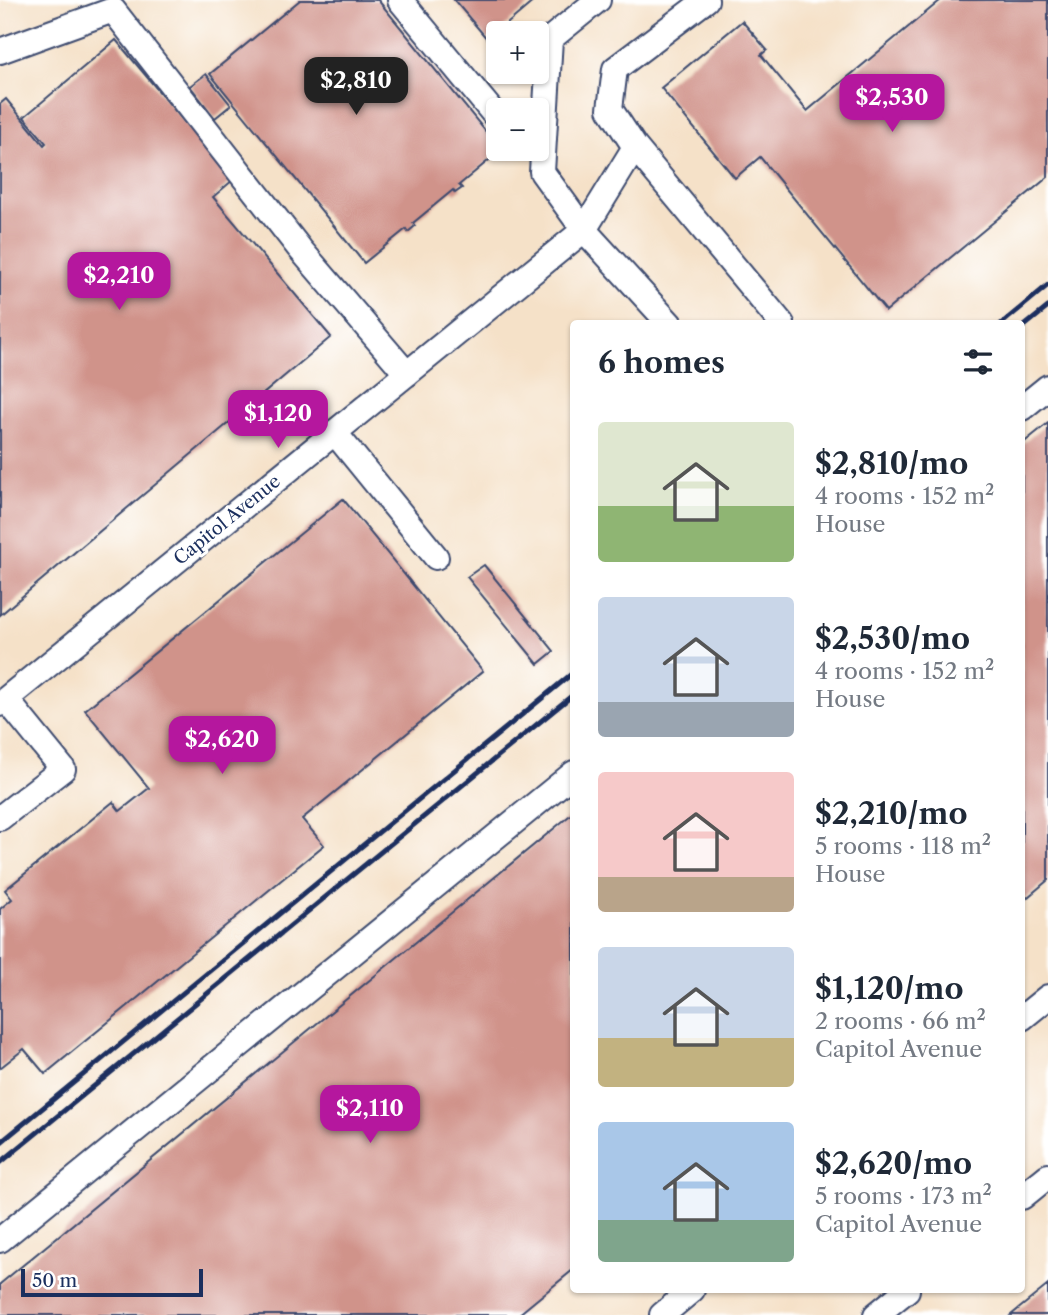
<!DOCTYPE html>
<html lang="en">
<head>
<meta charset="utf-8">
<style>
  body { margin:0; font-family:"Libre Caslon Text",serif; background:#f2f2f3; color:#1f2937; height:100vh; display:flex; flex-direction:column; font-size:26px; white-space:nowrap }
  * { box-sizing:border-box; margin:0 }
  p { font-size:23px; color:#747a83 }
  .icon { flex:none; width:38px; height:38px; fill:none; stroke:currentColor; stroke-width:2; stroke-linecap:round; stroke-linejoin:round }
  .map { position:relative; flex:1; overflow:hidden }
  .sheet { position:absolute; left:570px; top:320px; width:455px; height:973px; display:flex; flex-direction:column; background:#fff; border-radius:7px; box-shadow:0 2px 5px #0004 }
  .sheet>* { flex:none }
  .controls { position:absolute; left:486px; top:21px; display:grid; gap:14px }
  .controls a { display:grid; place-items:center; width:63px; height:63px; border-radius:7px; background:#fff; box-shadow:0 2px 5px #0004; font-size:35px }
  .scale { position:absolute; left:21px; bottom:18px; width:182px; box-sizing:border-box; padding-left:7px; border:4px solid #1b2f5e; border-top:0; font-size:19px; line-height:24px; white-space:nowrap; color:#1b2f5e; -webkit-text-stroke:5px #fff; paint-order:stroke }
  .price { position:absolute; translate:-50% -60px; padding:0 16px; border-radius:14px; background:#b5179e; color:#fff; font-size:23px; line-height:46px; filter:drop-shadow(0 2px 4px #0008) }
  .price::after { content:''; position:absolute; left:50%; top:42px; width:21px; height:16px; margin-left:-10px; background:inherit; clip-path:polygon(0 0,100% 0,50% 100%) }
  .price.current { background:#222; color:#fff }
  ul { padding:0; list-style:none }
  li { display:flex; align-items:center; gap:21px; height:175px; padding:0 28px }
  li span { display:grid; place-items:center; flex:none; width:196px; height:140px; border-radius:7px; color:#555 }
  li>.icon { margin-inline-start:auto }
  span .icon { width:84px; height:84px; fill:#fffc; stroke-width:1 }
  li b { font-size:30px }
  h2 { display:flex; justify-content:space-between; align-items:center; height:84px; padding:0 28px; font-size:30px }
  .map>svg:first-child { display:block }
  .building { fill:#d0938a }
  .lines { fill:none; stroke-linecap:round; stroke-linejoin:round }
  .minor-casing { stroke:#3c4a6e; stroke-width:28 }
  .minor { stroke:#fff; stroke-width:24 }
  .rail { stroke:#1b2f5e; stroke-width:5 }
  .labels { text-anchor:middle; dominant-baseline:central; stroke-width:6; stroke-linejoin:round; paint-order:stroke }
  .street-label { font-size:18px; fill:#1b2f5e; stroke:#fff }
</style>
</head>
<body>
<div class="map">
<svg width="1048" height="1315" viewBox="0 0 1048 1315">
  <rect width="100%" height="100%" fill="#fff"/>
  <filter id="ink" filterUnits="userSpaceOnUse"><feTurbulence type="fractalNoise" baseFrequency=".0143" numOctaves="2"/><feDisplacementMap in="SourceGraphic" scale="14" xChannelSelector="R" yChannelSelector="G"/><feConvolveMatrix kernelMatrix="1 2 1 2 8 2 1 2 1" color-interpolation-filters="sRGB"/></filter>
  <filter id="wash" filterUnits="userSpaceOnUse"><feTurbulence type="fractalNoise" baseFrequency=".00686" numOctaves="4" result="noise"/><feDisplacementMap in="SourceGraphic" scale="28" xChannelSelector="R" yChannelSelector="G"/><feGaussianBlur stdDeviation="1.57" result="paint"/><feColorMatrix in="noise" values="0 0 0 0 0 0 0 0 0 0 0 0 0 0 0 0 0 1.4 0 .05"/><feComposite in="paint" operator="in"/></filter>
  <g filter="url(#wash)">
    <rect width="100%" height="100%" fill="#f5e1c8"/>
    <g id="blocks">
      <path class="building" d="M300 0H378L501 150 459 185 462 188 455 193 453 190 413 223 415 226 408 232 406 229 364 263 210 74Z
        M454 0H535L488 40Z
        M941 0H1048V177L886 311 760 157 735 178 661 88 742 21 767 50 761 55 807 111Z
        M116 40 233 180 213 197 331 337 0 615V104L6 99 44 145 46 143 24 117Z
        M206 74 231 105 215 118 190 86Z
        M1048 423V880L1022 902V444Z
        M343 499 483 671 302 819 324 845 45 1074 24 1049 0 1068V909L12 899 5 890 113 802 120 811 149 788 85 710Z
        M484 565 554 651 538 664 467 577Z
        M574 812V1269L518 1315H0V1284Z
        M1048 1285V1315H1011Z"/>
    </g>
  </g>
  <g filter="url(#ink)">
    <use href="#blocks" fill-opacity="0" stroke="#3c4a6e" stroke-width="2"/>
    <g class="lines">
      <defs>
        <path id="minor" d="M400 0 499 120
          M598 0 550 39 542 172 584 230 670 324
          M0 51 113 10 300 249 407 374
          M635 147 782 324
          M1022 408 1048 387
          M335 433 436 557
          M0 704 584 230 635 147 610 109 615 69 706 0
          M0 818 63 769 6 699
          M1022 1018 1048 997
          M1022 1197 1048 1176
          M0 1240 574 773
          M662 1315 692 1290
          M876 1315 907 1290"/>
      </defs>
      <use href="#minor" class="minor-casing"/>
      <use href="#minor" class="minor"/>
      <path class="rail" d="M1001 324 1048 285
        M1022 328 1048 307
        M0 1143 574 672
        M0 1163 574 694"/>
    </g>
  </g>
  <g class="labels">
    <g class="street-label">
      <text transform="translate(227 520) rotate(-39)">Capitol Avenue</text>
    </g>
  </g>
</svg>
<div class="controls">
<a>+</a>
<a>−</a>
</div>
<div class="scale">50 m</div>
<b class="price current" style="left:356px;top:117px">$2,810</b>
<b class="price" style="left:892px;top:134px">$2,530</b>
<b class="price" style="left:119px;top:312px">$2,210</b>
<b class="price" style="left:278px;top:450px">$1,120</b>
<b class="price" style="left:222px;top:776px">$2,620</b>
<b class="price" style="left:370px;top:1145px">$2,110</b>
<section class="sheet">
<h2>6 homes<svg class="icon" aria-label="filters" viewBox="0 0 24 24"><path d="M4 7h16M4 17h16"/><circle cx="9" cy="7" r="2"/><circle cx="15" cy="17" r="2"/></svg></h2>
<ul>
<li><span style="background:linear-gradient(#dfe7d0 60%,#8fb573 0)"><svg class="icon" aria-label="home" viewBox="0 0 24 24"><path d="M3 11l9-7 9 7M6 9v11h12V9"/></svg></span><div><b>$2,810/mo</b><p>4 rooms · 152 m²</p><p>House</p></div></li>
<li><span style="background:linear-gradient(#c9d6e8 75%,#9aa5b1 0)"><svg class="icon" aria-label="home" viewBox="0 0 24 24"><path d="M3 11l9-7 9 7M6 9v11h12V9"/></svg></span><div><b>$2,530/mo</b><p>4 rooms · 152 m²</p><p>House</p></div></li>
<li><span style="background:linear-gradient(#f6c9c9 75%,#b9a48a 0)"><svg class="icon" aria-label="home" viewBox="0 0 24 24"><path d="M3 11l9-7 9 7M6 9v11h12V9"/></svg></span><div><b>$2,210/mo</b><p>5 rooms · 118 m²</p><p>House</p></div></li>
<li><span style="background:linear-gradient(#c9d6e8 65%,#c2b280 0)"><svg class="icon" aria-label="home" viewBox="0 0 24 24"><path d="M3 11l9-7 9 7M6 9v11h12V9"/></svg></span><div><b>$1,120/mo</b><p>2 rooms · 66 m²</p><p>Capitol Avenue</p></div></li>
<li><span style="background:linear-gradient(#a9c7e8 70%,#7fa58c 0)"><svg class="icon" aria-label="home" viewBox="0 0 24 24"><path d="M3 11l9-7 9 7M6 9v11h12V9"/></svg></span><div><b>$2,620/mo</b><p>5 rooms · 173 m²</p><p>Capitol Avenue</p></div></li>
</ul>
</section>
</div>
</body>
</html>
